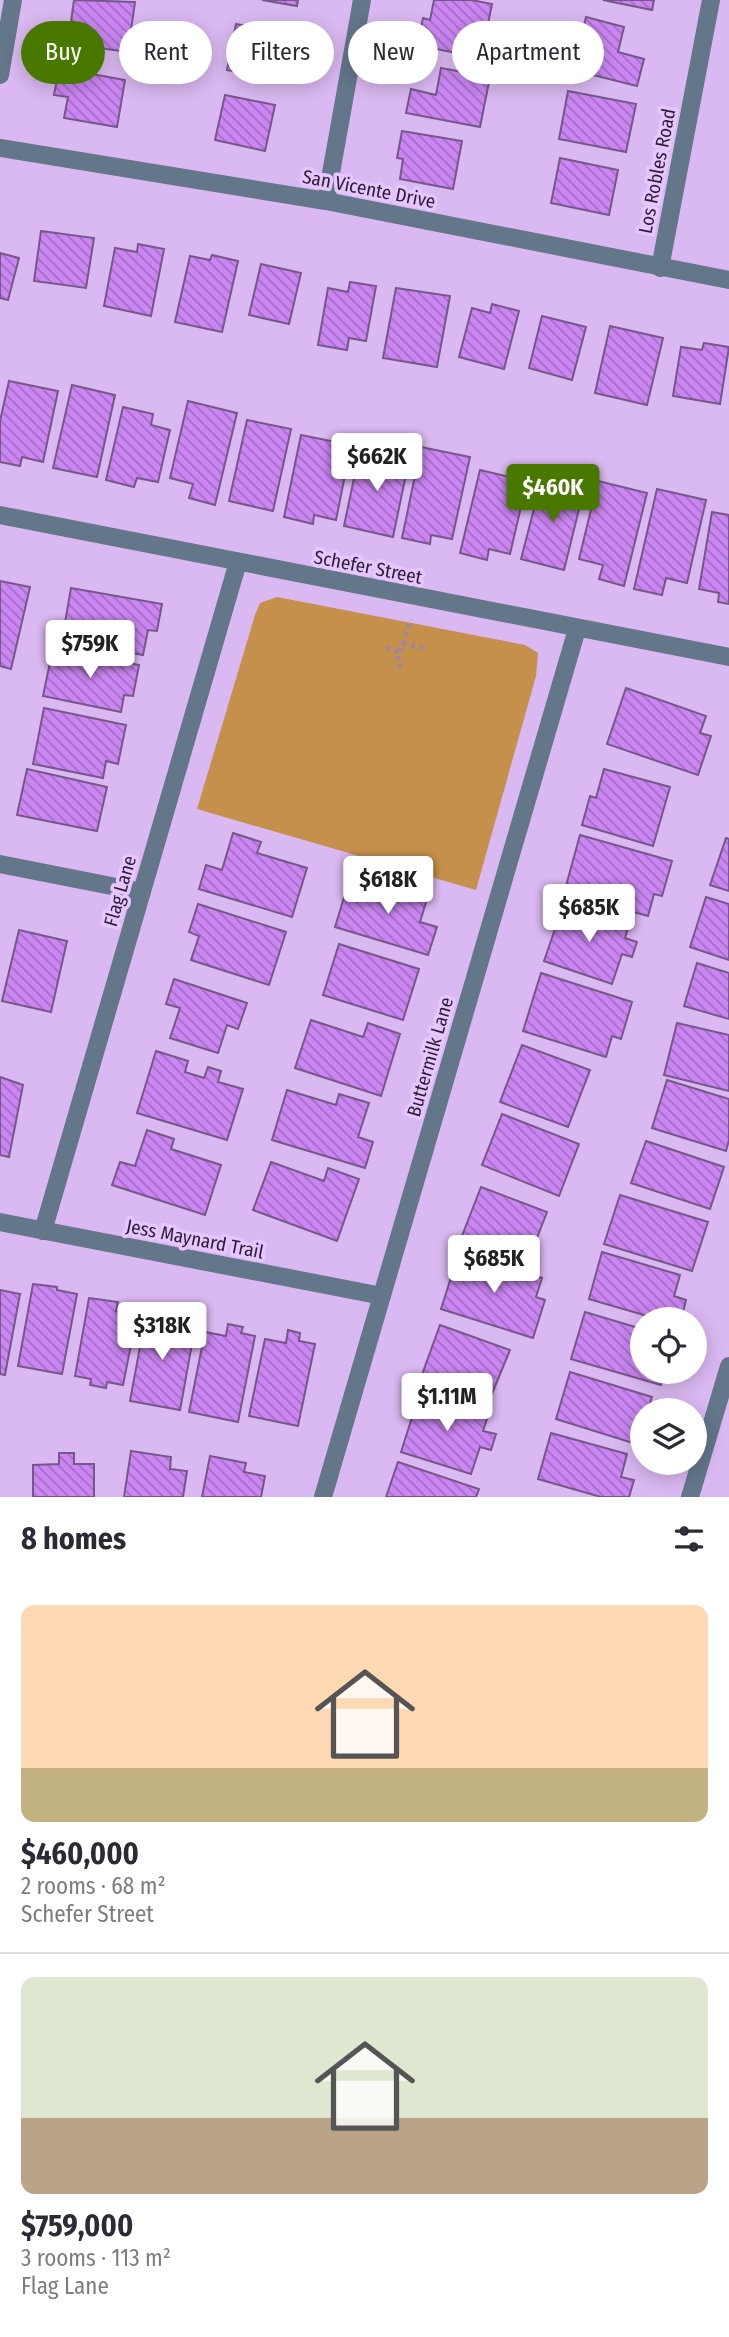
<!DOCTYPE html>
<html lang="en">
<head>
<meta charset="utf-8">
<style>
  body { margin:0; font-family:"Fira Sans Condensed",sans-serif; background:#f2f2f3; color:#2b2b33; height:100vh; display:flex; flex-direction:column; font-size:26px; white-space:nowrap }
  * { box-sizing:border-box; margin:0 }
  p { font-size:23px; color:#7c7c81 }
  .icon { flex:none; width:38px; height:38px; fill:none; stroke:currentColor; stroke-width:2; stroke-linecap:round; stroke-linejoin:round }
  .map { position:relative; height:1497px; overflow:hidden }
  .side { display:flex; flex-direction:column; background:#fff; flex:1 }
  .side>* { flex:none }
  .top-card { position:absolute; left:21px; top:21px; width:688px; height:63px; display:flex; gap:14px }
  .controls { position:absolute; left:630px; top:1307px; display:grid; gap:14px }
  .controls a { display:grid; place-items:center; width:77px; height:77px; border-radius:50%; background:#fff; box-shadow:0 4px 18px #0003; font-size:35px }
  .price { position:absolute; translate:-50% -60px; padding:0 16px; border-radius:7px; background:#fff; color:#222; font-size:23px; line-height:46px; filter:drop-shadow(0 2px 4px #0008) }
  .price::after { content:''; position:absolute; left:50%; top:42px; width:21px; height:16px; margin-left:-10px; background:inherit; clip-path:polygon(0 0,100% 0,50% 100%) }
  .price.on { background:#487800; color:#fff }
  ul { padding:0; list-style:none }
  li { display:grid; align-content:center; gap:14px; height:371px; padding:0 21px }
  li+li { border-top:2px solid #e1e1e2 }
  li span { display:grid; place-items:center; height:217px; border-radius:14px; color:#555 }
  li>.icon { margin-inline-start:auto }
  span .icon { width:126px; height:126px; fill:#fffc; stroke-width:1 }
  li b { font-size:30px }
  h2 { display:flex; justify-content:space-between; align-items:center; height:84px; padding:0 21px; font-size:30px }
  .tag { padding:0 24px; border-radius:32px; background:#fff; box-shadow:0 4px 18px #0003; font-size:24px; line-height:63px }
  .tag.on { background:#487800; color:#fff }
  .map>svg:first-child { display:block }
  .green { fill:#c5904b }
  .building { fill:url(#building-back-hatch); stroke:#77578a; stroke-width:2 }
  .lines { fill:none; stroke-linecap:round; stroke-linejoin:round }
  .path { stroke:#9e82af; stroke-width:4.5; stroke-dasharray:3.5 5; stroke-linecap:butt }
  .minor { stroke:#63768a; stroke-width:18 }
  .labels { text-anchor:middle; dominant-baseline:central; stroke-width:7; stroke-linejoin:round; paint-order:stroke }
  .street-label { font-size:19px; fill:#2b1d33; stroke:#e7c5fe }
</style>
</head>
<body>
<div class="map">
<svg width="729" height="1497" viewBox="0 0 729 1497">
  <defs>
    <pattern id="building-back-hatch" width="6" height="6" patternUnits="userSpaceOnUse" patternTransform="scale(1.75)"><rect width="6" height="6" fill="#ca86f2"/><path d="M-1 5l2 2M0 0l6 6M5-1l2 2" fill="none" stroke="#a46dc5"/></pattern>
  </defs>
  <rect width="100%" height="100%" fill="#dab8f1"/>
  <path class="green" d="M277 597 525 645 538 653 536 676 476 890 197 809 255 615 260 603Z"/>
  <path class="building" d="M74 0 135 2 128 52 68 44Z
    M262 0H298L297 6Z
    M434 0H471L492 4 481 58 417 45 423 18 430 20Z
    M603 0H654L652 10Z
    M586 17 624 27 618 52 644 59 637 86 573 70Z
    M236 24 284 33 280 51 293 53 288 82 227 70Z
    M59 68 125 80 117 127 64 118 68 97 54 95Z
    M441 68 490 77 480 127 406 113 411 89 436 95Z
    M568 91 636 104 626 152 559 139Z
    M225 95 275 105 265 151 215 140Z
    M402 131 462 141 453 189 400 179 403 159 397 158Z
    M560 158 618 170 609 215 551 203Z
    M41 231 94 238 86 288 34 281Z
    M138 244 164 249 151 316 104 306 115 248 137 252Z
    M0 253 19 258 8 300 0 298Z
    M212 255 238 261 222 332 175 322 190 256 210 260Z
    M261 264 301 273 289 324 249 315Z
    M350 282 376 286 366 341 349 338 347 350 318 345 328 288 348 292Z
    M396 288 450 296 437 367 383 358Z
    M492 304 519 311 504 369 459 357 472 308 490 313Z
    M542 316 586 327 572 380 529 368Z
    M610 326 663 338 647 405 595 393Z
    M704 343 729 347 720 404 673 396 681 347 702 350Z
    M9 381 58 391 43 462 22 457 20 466 0 462V421Z
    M72 385 115 395 97 477 53 468Z
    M188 401 237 413 215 505 189 498 193 484 170 478Z
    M123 407 153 414 151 425 170 430 158 482 137 478 134 487 106 480Z
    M247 420 291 429 273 511 229 501Z
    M301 435 351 445 336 520 314 515 313 524 284 517Z
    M421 447 470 457 452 539 431 535 430 544 402 538Z
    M360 450 409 460 393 537 344 526Z
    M480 470 527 481 510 554 489 549 487 560 460 553Z
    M542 478 584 489 564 570 521 559Z
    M598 481 647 493 624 586 599 579 603 565 579 559Z
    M657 489 706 500 687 583 666 578 662 595 634 589Z
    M712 512 729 515V604L718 602 719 593 699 589Z
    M0 581 30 587 11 669 0 666Z
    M71 588 162 604 157 631 148 630 143 655 62 640Z
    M53 648 139 665 133 696 124 695 121 712 43 696Z
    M626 688 706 716 700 733 711 736 698 775 607 744Z
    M44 708 126 725 118 764 106 761 103 778 33 764Z
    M27 769 107 787 97 831 17 815Z
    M604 769 670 787 653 846 582 825 590 796 596 798Z
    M233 833 261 842 257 853 307 868 292 917 199 889 206 865 222 870Z
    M580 835 672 861 662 896 654 894 648 916 564 893Z
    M726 838 729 839V891L710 885Z
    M401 880 430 889 420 922 437 927 428 955 335 927 349 881 397 896Z
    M706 897 729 904V960L690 947Z
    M564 903 629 925 625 938 637 942 632 957 622 954 612 984 544 961Z
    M198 904 286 932 269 985 191 960 199 936 189 932Z
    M19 930 67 941 51 1012 2 1001Z
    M339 944 419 969 403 1020 323 995Z
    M697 963 729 973V1019L684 1006Z
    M541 973 632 1002 621 1039 612 1036 606 1057 523 1031Z
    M174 979 247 1003 238 1029 227 1025 218 1053 170 1038 180 1008 166 1004Z
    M311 1020 363 1037 368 1023 400 1034 381 1096 295 1068Z
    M677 1023 729 1035V1091L664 1075Z
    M522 1045 590 1070 568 1127 500 1102Z
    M156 1051 188 1061 185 1072 204 1078 208 1067 221 1071 218 1082 243 1089 227 1140 137 1113Z
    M0 1077 23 1085 9 1157 0 1155Z
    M667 1080 729 1099V1140L726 1151 652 1128Z
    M287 1090 336 1105 339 1094 369 1103 358 1137 373 1142 365 1168 272 1140Z
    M502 1114 579 1144 559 1196 482 1165Z
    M147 1130 174 1139 171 1149 221 1165 205 1215 112 1185 120 1162 135 1166Z
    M646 1141 724 1167 710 1209 631 1183Z
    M271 1162 324 1181 328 1168 359 1179 337 1241 253 1210Z
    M481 1187 547 1212 526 1266 460 1241Z
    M620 1195 708 1222 692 1271 604 1244Z
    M459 1252 542 1278 536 1297 545 1300 533 1338 441 1309Z
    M602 1252 680 1275 674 1296 686 1300 681 1320H661L589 1299Z
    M33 1284 57 1287V1290L77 1294 62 1374 18 1366Z
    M0 1290 20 1294 5 1375 0 1374Z
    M89 1298 118 1302 116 1311 137 1315 123 1385 107 1382 106 1388 90 1385 91 1379 75 1376Z
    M147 1309 174 1313 171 1329 194 1333 180 1410 130 1401Z
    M585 1312 642 1329V1372H665L661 1385 571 1359Z
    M228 1324 243 1327 241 1333 255 1336 238 1422 189 1412 205 1332 226 1336Z
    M440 1325 510 1350 487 1406 419 1383Z
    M288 1330 300 1333 299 1341 315 1344 298 1426 249 1416 265 1339 286 1343Z
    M570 1372 652 1397 648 1409 652 1410H642V1424L639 1423 633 1443 556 1419Z
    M420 1392 489 1413 483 1431 496 1434 491 1450 480 1447 471 1474 401 1452Z
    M551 1433 627 1454 621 1477 634 1480 629 1497H601L538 1479Z
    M131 1451 171 1457 170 1469 187 1471 183 1497H124Z
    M59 1453H74V1464H94V1497H33V1465L59 1464Z
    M210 1456 246 1463 244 1472 265 1476 261 1497H202Z
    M398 1462 479 1489 476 1497H386Z"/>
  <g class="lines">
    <path class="path" d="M403 643 428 649
      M387 648 400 652
      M400 668 398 659 411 619"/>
    <path class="minor" d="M0 75 13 0
      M0 148 326 201 729 280
      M326 201 362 0
      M660 268 711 0
      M0 515 729 657
      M0 864 142 892
      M0 1222 382 1296
      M43 1231 238 562
      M323 1497 577 629
      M690 1497 729 1366"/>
  </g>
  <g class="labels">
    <g class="street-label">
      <text transform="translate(657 171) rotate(-79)">Los Robles Road</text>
      <text transform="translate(369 189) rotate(11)">San Vicente Drive</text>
      <text transform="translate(368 567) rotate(11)">Schefer Street</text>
      <text transform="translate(120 891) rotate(-74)">Flag Lane</text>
      <text transform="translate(430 1057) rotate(-74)">Buttermilk Lane</text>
      <text transform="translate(195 1239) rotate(11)">Jess Maynard Trail</text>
    </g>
  </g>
</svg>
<div class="controls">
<a><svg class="icon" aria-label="locate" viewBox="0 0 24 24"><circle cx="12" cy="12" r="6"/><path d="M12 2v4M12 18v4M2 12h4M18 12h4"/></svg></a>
<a><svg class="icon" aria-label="layers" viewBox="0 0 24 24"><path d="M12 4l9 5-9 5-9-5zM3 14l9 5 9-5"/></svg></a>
</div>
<b class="price" style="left:377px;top:493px">$662K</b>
<b class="price on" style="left:553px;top:524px">$460K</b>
<b class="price" style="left:90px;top:680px">$759K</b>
<b class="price" style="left:388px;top:916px">$618K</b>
<b class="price" style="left:589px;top:944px">$685K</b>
<b class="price" style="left:494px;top:1295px">$685K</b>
<b class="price" style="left:162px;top:1362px">$318K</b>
<b class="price" style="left:447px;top:1433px">$1.11M</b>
<div class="top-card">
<a class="tag on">Buy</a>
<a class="tag">Rent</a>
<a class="tag">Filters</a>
<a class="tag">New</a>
<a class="tag">Apartment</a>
</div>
</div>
<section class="side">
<h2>8 homes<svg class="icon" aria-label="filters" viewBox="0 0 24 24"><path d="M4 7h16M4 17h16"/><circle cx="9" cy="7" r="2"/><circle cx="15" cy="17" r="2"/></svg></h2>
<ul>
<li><span style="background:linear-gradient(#ffd9b3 75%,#c2b280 0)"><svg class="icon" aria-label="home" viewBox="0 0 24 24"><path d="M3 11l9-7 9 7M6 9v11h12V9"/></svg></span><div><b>$460,000</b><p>2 rooms · 68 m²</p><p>Schefer Street</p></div></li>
<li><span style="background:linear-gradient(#dfe7d0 65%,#b9a48a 0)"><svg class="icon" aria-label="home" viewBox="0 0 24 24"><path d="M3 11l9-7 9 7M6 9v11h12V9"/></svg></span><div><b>$759,000</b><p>3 rooms · 113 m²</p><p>Flag Lane</p></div></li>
</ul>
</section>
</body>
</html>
